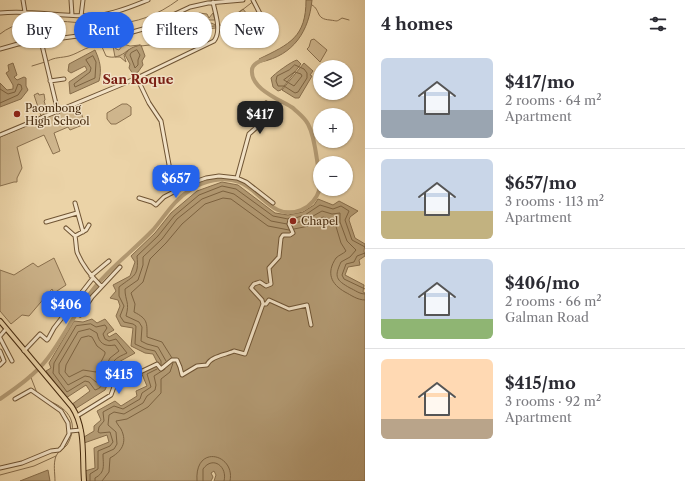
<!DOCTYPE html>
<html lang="en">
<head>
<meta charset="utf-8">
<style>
  body { margin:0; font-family:"Libre Caslon Text",serif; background:#f2f2f3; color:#2b2b33; height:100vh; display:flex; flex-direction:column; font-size:15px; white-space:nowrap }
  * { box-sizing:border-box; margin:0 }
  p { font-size:13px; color:#7c7c81 }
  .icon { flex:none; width:22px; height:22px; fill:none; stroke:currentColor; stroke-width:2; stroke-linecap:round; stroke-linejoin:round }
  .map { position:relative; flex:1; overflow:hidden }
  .details { display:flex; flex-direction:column; background:#fff; width:320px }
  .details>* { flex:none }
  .hud { position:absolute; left:12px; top:12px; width:293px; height:36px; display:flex; gap:8px }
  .fabs { position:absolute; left:313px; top:60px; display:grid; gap:8px }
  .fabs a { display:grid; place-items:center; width:40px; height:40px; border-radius:50%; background:#fff; box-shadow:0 1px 3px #0004; font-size:20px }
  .price { position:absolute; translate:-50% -34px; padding:0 9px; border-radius:8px; background:#2563eb; color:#fff; font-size:13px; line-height:26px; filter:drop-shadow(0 1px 2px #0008) }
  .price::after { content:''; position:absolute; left:50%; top:24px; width:12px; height:9px; margin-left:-6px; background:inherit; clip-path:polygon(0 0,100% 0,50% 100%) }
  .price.on { background:#222; color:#fff }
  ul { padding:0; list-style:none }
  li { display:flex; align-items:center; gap:12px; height:100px; padding:0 16px }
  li+li { border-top:1px solid #e1e1e2 }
  li span { display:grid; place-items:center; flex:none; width:112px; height:80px; border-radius:6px; color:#555 }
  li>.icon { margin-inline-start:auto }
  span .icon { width:48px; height:48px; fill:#fffc; stroke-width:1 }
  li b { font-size:17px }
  h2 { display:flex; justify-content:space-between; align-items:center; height:48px; padding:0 16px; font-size:17px }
  .chip { padding:0 14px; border-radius:18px; background:#fff; box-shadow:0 1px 3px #0004; font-size:14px; line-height:36px }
  .chip.on { background:#2563eb; color:#fff }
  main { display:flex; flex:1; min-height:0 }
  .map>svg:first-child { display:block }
  .green { fill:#cfb68d; stroke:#8a704e }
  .water { fill:#b39a73; stroke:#876d4b }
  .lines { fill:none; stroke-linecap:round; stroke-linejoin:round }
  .shore { stroke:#7c6240; stroke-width:1 }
  .stream { stroke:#876d4b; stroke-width:1 }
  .river { stroke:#b39a73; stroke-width:4 }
  .minor-casing { stroke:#6f5434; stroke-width:5 }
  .major-casing { stroke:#462a0e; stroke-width:6 }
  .minor { stroke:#f2e2c6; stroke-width:3 }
  .major { stroke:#ebd3a7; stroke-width:4 }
  .poi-dot { fill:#8f2418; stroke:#f2e2c6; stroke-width:1.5 }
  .labels { text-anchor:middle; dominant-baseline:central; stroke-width:3; stroke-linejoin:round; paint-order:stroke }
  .poi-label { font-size:11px; fill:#462a0e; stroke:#f2e2c6; text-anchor:start }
  .quarter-label { font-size:13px; font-weight:bold; fill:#7a1f14; stroke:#f2e2c6 }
</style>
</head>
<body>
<main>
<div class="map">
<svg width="365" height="481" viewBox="0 0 365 481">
  <rect width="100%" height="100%" fill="#ebd3a7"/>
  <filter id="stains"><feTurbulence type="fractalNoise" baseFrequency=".005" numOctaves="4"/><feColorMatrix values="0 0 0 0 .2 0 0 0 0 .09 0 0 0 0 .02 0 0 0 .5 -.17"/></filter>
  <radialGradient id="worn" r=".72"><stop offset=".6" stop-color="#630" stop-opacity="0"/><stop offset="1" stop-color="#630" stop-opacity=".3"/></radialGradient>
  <path class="green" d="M243 9 247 14 251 13 250 19 254 18 256 21 240 30V32C248 29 255 24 263 23L264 26 260 31 255 33 251 39 252 34 251 33 244 38 242 36H235L231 40H230L233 30 229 23 221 25Z
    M199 13 207 14 209 18 213 13 215 20H207L208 25 211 23 216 25V28L206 29 203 27 195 29 198 27 195 24V18L200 27 203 26Z
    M121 38 123 44 130 46 140 45 128 50 124 55 126 62 120 57H115L112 41H113L116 49 119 50 122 46 120 42Z
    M314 39 327 50 320 62 307 49 309 47 311 40Z
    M38 93 39 95 44 94 45 100 44 101 48 113 41 116 34 95Z
    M78 104 85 124 70 130 68 127 54 133 60 151 53 154 44 135 17 147 22 168 17 178V182H14L0 186V137Z
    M122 104H127L131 107V115L116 124H111L107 119V113Z
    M54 258 66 285 54 293 52 289 29 316 22 315 11 324 0 311V270L14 275 33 263 38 267Z"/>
  <path class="water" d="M306 0H312C309 31 294 55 261 62L259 59C290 44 306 37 306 0Z
    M141 45 145 56 142 61 143 65 138 72 133 74 129 68 130 64 125 55C129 48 133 47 141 45Z
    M95 50C100 61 102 69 99 81L70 94 69 82 87 70 85 66 71 73 68 71 69 64Z
    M297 60 301 64 281 90 278 91 273 87 271 78C274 74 292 61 297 60Z
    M13 63 17 75 14 77 17 80 24 77 26 78V86L28 90 21 99 0 107V83L7 90 13 89V85L6 73 9 71 8 65Z
    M304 63 313 71 310 75 312 76 299 98H295L282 90Z
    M222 182 238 185 275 213 288 215 303 212 314 205 318 199 333 205 339 201 358 211 350 217 349 220 355 238 365 244 364 251 365 256 359 260 360 265 348 267 345 275 364 285 363 292 365 293V481H214L216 475 214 471 211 473 213 477 211 481H86L85 471 95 468 94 448 109 442 107 435 84 443V437L94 431V426L101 420 97 411 115 401 121 406 137 396 136 391 147 386 141 372 158 364 153 354 145 353 131 346 133 328 121 326 116 316 120 306 118 300 110 298 116 291 113 285 130 276 135 262 131 256 155 233 171 213 197 191Z
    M92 319 97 323 105 319 114 330 107 334 109 337 116 333 135 353 117 363 105 390 75 409 71 405 90 391 86 385 66 398 46 371 51 368 49 363 74 321 83 322Z
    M48 470 50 481H20Z"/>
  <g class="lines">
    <path class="shore" d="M137 50 140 55 138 60V65L135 68 130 55 131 53Z
      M93 56 96 62 95 78 75 87 74 84 90 72 91 68 86 60Z
      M295 65 304 69 307 73V78L298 92 295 93 284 86H278L276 81 277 76 289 70Z
      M295 72 301 74 302 76 294 86 284 80Z
      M0 89 8 94 15 92 18 84 21 85 22 89 18 95 0 103
      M292 219 305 215 320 205 333 209 341 206 349 211 345 220 352 240 365 247
      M292 224 306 220 322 211 332 214 340 213V222L347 241 356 250 350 257 341 262C334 277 336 280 350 288 355 290 359 294 365 294
      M294 229 309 226 323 217 334 220 341 243 346 251C343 254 339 255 336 258 326 273 331 284 345 292 351 295 357 300 365 300
      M365 253 357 256 354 262 346 264 342 275 344 279 365 289
      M91 324 96 327 105 325 107 328 103 334 105 339 109 341 116 339 127 353C123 355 117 357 114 361 107 370 106 388 95 390L89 382 85 381 67 392 53 373 54 363 76 326Z
      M90 329 97 333C99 343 104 347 115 345L119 351 110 358 98 382H96L90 377 85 376 68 385 59 373V364L78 332Z
      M89 336 92 337 97 346 105 352V354L96 372 83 370 69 377 65 372 66 365 81 338Z
      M172 358 162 342 147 337C147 323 148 319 134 312L135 304 131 293 143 282 150 259 166 243 182 224 205 204 223 198 231 199 268 226 289 230
      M166 361 158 347 147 344 141 341 142 327 139 322 126 316C130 302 125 301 125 289L138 280 143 265V257L162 239 177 219 202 199 223 191 234 194 271 221 287 224
      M161 365V361L155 351 146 349 135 344 136 326 133 324 124 322 120 316 124 306 119 296V287C134 275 139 277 137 256L158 236 174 216 199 195 222 186 236 189 273 216 288 219
      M90 481V474L98 469V451L110 446 113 442 110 432 100 433 98 432 99 427 104 421 103 412 114 406 123 409 140 399 142 393 151 387 147 374 157 369
      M95 481V478C106 472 103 465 103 454L114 449 117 444 116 432 108 425 109 415 114 412 124 414 143 403 147 396 155 390 156 385 154 376 165 369
      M102 481 109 472 110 458C121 452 128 443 121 429 119 426 117 424 116 421L127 419 148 407 161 393V379L170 372 173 363
      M197 481C194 443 236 454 230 481
      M203 481V469C213 455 228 467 224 481"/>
    <path class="stream" d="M312 5C321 10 315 19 330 20 338 21 336 22 342 18L349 20
      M112 24C137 23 158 15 178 0
      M0 34C30 10 75 26 109 24
      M161 45H170L187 26H190L197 28 223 25 255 0
      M141 46 158 44
      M48 61C55 57 61 58 69 56 80 53 90 43 102 47L106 56C114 59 121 56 127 51
      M32 66 45 62
      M30 375 37 393
      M49 401C70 409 79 424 67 445 64 449 58 451 56 456 53 464 55 473 55 481
      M0 475 34 466 56 456"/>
    <path class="river" d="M265 59C259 61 252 64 252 70 250 89 281 100 293 108 298 113 304 117 308 124 316 139 316 160 320 177
      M0 399C16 388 36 374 48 358 65 335 77 309 95 287 112 266 134 250 153 230 165 216 174 200 190 190 203 181 224 176 239 182 262 191 272 221 301 210 311 206 317 198 320 188"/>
    <defs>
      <path id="minor" d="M23 0 25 12
        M71 0 72 15
        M253 0 271 35
        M0 13C34 9 67 19 101 15 117 13 133 6 148 0
        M110 14 111 35
        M81 16 83 0
        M36 25 37 42
        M41 25 43 41
        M41 41 58 112
        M0 49 18 44 85 35 129 33 143 29 190 7 208 3 243 0
        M137 78 149 103 161 121 174 192
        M50 81 64 79
        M0 135 137 78 214 41C222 31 215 13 213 2
        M237 178 249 134 274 112 266 103
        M139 198 152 202 156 205 164 197 189 184 206 178 219 176 237 178 246 182 273 203
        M75 203 83 232
        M46 222 77 213
        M89 225 86 230 75 236C76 241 76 247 77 252 82 265 91 276 101 286
        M66 228 75 236
        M91 276 109 261
        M263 304H266L269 300 289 309 307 305 311 325
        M80 315 92 297 120 267
        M0 336 6 329
        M0 338 12 361
        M0 351 4 361 0 365
        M24 351 40 334 47 340 48 339 54 328 93 278
        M77 416 111 395 115 384 157 364 161 369 172 360H177L180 367 182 375 197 366 207 365C211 356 226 355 234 351L245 354 263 304 262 300 251 288 254 284 260 282 266 286 271 284 269 268 279 257 281 238 283 235H290L293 233 289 224 290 220
        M70 431 81 430
        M0 468 22 463 51 451 59 450 62 447 69 434 68 423 61 411 31 390 15 399"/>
      <path id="major" d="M0 321 72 407C86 428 82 457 84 481"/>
    </defs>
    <use href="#minor" class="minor-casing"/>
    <use href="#major" class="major-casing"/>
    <use href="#minor" class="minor"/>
    <use href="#major" class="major"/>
  </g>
  <g class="poi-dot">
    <circle cx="17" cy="114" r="4"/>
    <circle cx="293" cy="221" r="4"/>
  </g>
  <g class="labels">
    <g class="poi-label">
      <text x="25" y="108">Paombong<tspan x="25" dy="13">High School</tspan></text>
      <text x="301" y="221">Chapel</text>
    </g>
    <g class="quarter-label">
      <text x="138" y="79">San Roque</text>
    </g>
  </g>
  <rect width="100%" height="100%" filter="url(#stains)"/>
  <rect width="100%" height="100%" fill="url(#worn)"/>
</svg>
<div class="fabs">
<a><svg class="icon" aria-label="layers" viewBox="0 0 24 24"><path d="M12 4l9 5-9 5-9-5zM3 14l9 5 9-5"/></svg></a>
<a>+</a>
<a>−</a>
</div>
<b class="price on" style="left:260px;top:135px">$417</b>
<b class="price" style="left:176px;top:199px">$657</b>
<b class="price" style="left:66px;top:325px">$406</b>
<b class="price" style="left:119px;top:395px">$415</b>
<div class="hud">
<a class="chip">Buy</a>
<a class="chip on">Rent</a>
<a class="chip">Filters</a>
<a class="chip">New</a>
</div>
</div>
<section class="details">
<h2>4 homes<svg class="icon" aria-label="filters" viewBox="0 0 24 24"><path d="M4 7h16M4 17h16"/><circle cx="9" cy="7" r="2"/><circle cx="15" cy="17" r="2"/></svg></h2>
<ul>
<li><span style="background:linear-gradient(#c9d6e8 65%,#9aa5b1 0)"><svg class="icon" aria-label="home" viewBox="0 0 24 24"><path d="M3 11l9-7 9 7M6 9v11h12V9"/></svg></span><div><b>$417/mo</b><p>2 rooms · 64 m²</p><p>Apartment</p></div></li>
<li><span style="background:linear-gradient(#c9d6e8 65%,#c2b280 0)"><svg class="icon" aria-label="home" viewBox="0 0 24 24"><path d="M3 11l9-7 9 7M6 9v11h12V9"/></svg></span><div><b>$657/mo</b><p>3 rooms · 113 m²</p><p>Apartment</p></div></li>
<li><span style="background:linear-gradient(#c9d6e8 75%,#8fb573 0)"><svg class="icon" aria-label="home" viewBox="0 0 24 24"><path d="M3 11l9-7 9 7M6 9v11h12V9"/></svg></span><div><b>$406/mo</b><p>2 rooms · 66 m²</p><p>Galman Road</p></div></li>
<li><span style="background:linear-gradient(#ffd9b3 75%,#b9a48a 0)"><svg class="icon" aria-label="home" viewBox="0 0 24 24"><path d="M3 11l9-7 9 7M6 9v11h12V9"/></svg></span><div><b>$415/mo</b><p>3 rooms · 92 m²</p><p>Apartment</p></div></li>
</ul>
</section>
</main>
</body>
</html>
